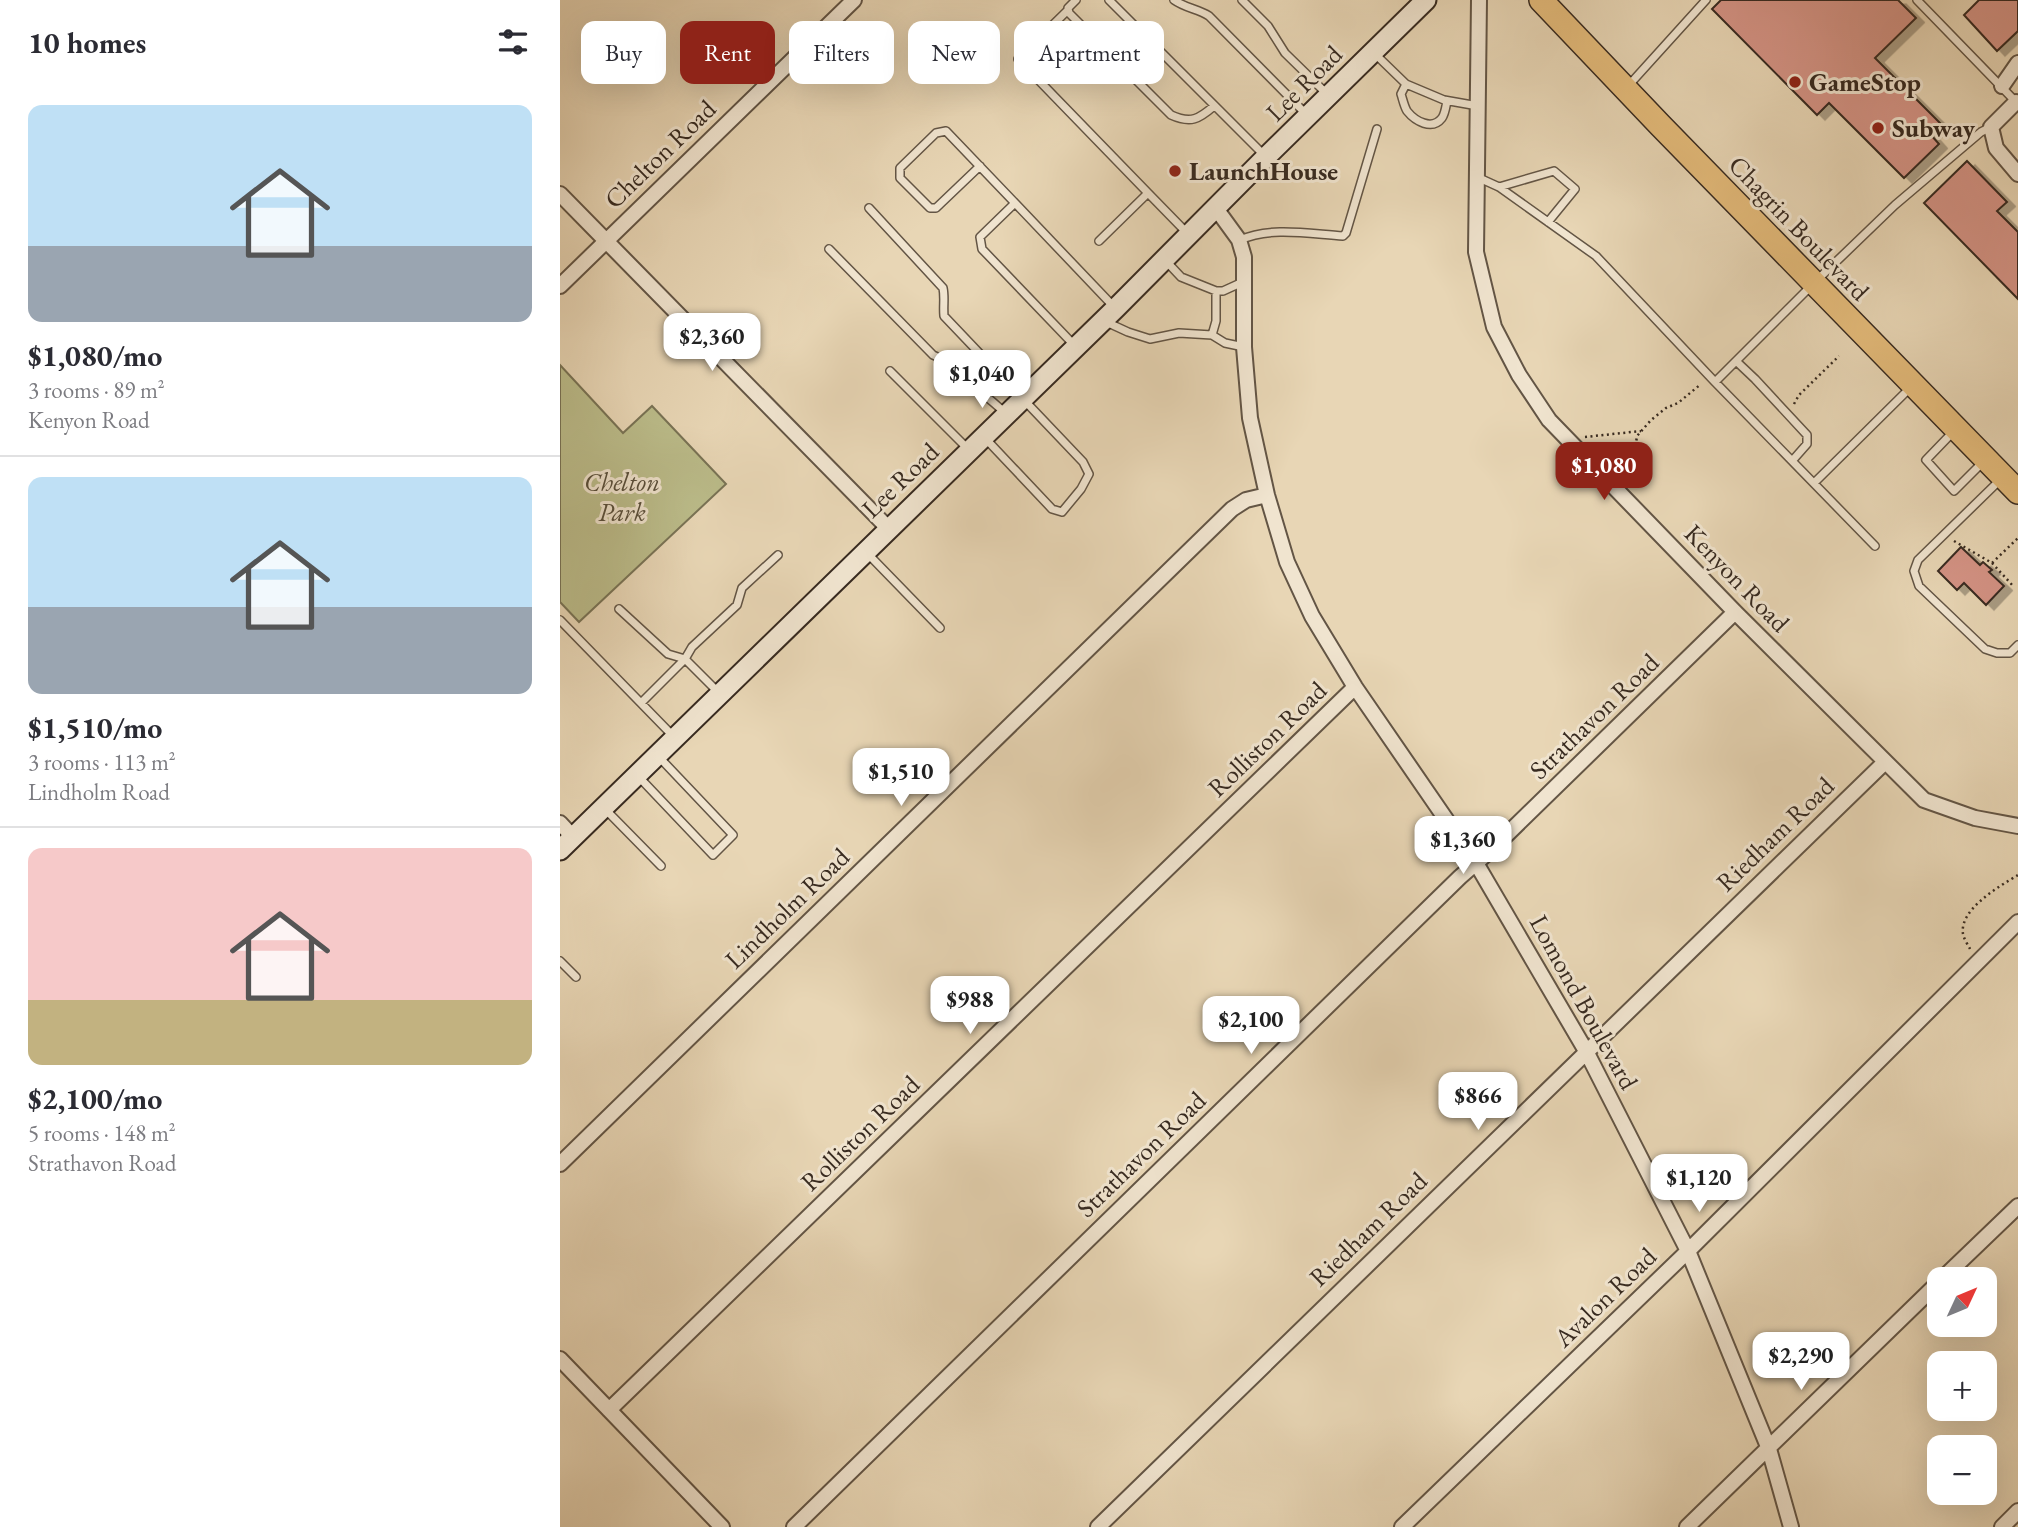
<!DOCTYPE html>
<html lang="en">
<head>
<meta charset="utf-8">
<style>
  body { margin:0; font-family:"EB Garamond",serif; background:#f2f2f3; color:#2b2b33; height:100vh; display:flex; flex-direction:column; font-size:26px; white-space:nowrap }
  * { box-sizing:border-box; margin:0 }
  p { font-size:23px; color:#7c7c81 }
  .icon { flex:none; width:38px; height:38px; fill:none; stroke:currentColor; stroke-width:2; stroke-linecap:round; stroke-linejoin:round }
  .map { position:relative; flex:1; overflow:hidden }
  .details { display:flex; flex-direction:column; background:#fff; width:560px }
  .details>* { flex:none }
  .top-card { position:absolute; left:21px; top:21px; width:665px; height:63px; display:flex; gap:14px }
  .needle { width:46px; rotate:46deg }
  .tools { position:absolute; left:1367px; top:1267px; display:grid; gap:14px }
  .tools a { display:grid; place-items:center; width:70px; height:70px; border-radius:14px; background:#fff; box-shadow:0 7px 28px #0002; font-size:35px }
  .price { position:absolute; translate:-50% -60px; padding:0 16px; border-radius:14px; background:#fff; color:#222; font-size:23px; line-height:46px; filter:drop-shadow(0 2px 4px #0008) }
  .price::after { content:''; position:absolute; left:50%; top:42px; width:21px; height:16px; margin-left:-10px; background:inherit; clip-path:polygon(0 0,100% 0,50% 100%) }
  .price.selected { background:#8f2418; color:#fff }
  ul { padding:0; list-style:none }
  li { display:grid; align-content:center; gap:14px; height:371px; padding:0 28px }
  li+li { border-top:2px solid #e1e1e2 }
  li span { display:grid; place-items:center; height:217px; border-radius:14px; color:#555 }
  li>.icon { margin-inline-start:auto }
  span .icon { width:126px; height:126px; fill:#fffc; stroke-width:1 }
  li b { font-size:30px }
  h2 { display:flex; justify-content:space-between; align-items:center; height:84px; padding:0 28px; font-size:30px }
  .chip { padding:0 24px; border-radius:14px; background:#fff; box-shadow:0 7px 28px #0002; font-size:24px; line-height:63px }
  .chip.selected { background:#8f2418; color:#fff }
  main { display:flex; flex:1; min-height:0 }
  .map>svg:first-child { display:block }
  .green { fill:#bbbc8a; stroke:#797355; stroke-width:2 }
  .building { fill:#d49385; stroke:#372a20; stroke-width:2; filter:url(#shadow) }
  .lines { fill:none; stroke-linecap:round; stroke-linejoin:round }
  .service-casing { stroke:#635545; stroke-width:10 }
  .minor-casing { stroke:#635545; stroke-width:18 }
  .secondary-casing { stroke:#372a20; stroke-width:23 }
  .primary-casing { stroke:#372a20; stroke-width:26 }
  .path { stroke:#372a20; stroke-width:2.5; stroke-dasharray:2 3.5; stroke-linecap:butt }
  .service { stroke:#f0e4cf; stroke-width:7 }
  .minor { stroke:#f0e4cf; stroke-width:14 }
  .secondary { stroke:#f0e4cf; stroke-width:19 }
  .primary { stroke:#e4bb7a; stroke-width:23 }
  .poi-dot { fill:#8f2418; stroke:#f0e4cf; stroke-width:2.5 }
  .labels { text-anchor:middle; dominant-baseline:central; stroke-width:6; stroke-linejoin:round; paint-order:stroke }
  .poi-label { font-size:26px; font-weight:bold; fill:#372a20; stroke:#f0e4cf; text-anchor:start }
  .street-label { font-size:26px; fill:#372a20; stroke:#f0e4cf }
  .park-label { font-size:26px; font-style:italic; fill:#584e3a; stroke:#f0e4cf }
</style>
</head>
<body>
<main>
<section class="details">
<h2>10 homes<svg class="icon" aria-label="filters" viewBox="0 0 24 24"><path d="M4 7h16M4 17h16"/><circle cx="9" cy="7" r="2"/><circle cx="15" cy="17" r="2"/></svg></h2>
<ul>
<li><span style="background:linear-gradient(#bfe0f5 65%,#9aa5b1 0)"><svg class="icon" aria-label="home" viewBox="0 0 24 24"><path d="M3 11l9-7 9 7M6 9v11h12V9"/></svg></span><div><b>$1,080/mo</b><p>3 rooms · 89 m²</p><p>Kenyon Road</p></div></li>
<li><span style="background:linear-gradient(#bfe0f5 60%,#9aa5b1 0)"><svg class="icon" aria-label="home" viewBox="0 0 24 24"><path d="M3 11l9-7 9 7M6 9v11h12V9"/></svg></span><div><b>$1,510/mo</b><p>3 rooms · 113 m²</p><p>Lindholm Road</p></div></li>
<li><span style="background:linear-gradient(#f6c9c9 70%,#c2b280 0)"><svg class="icon" aria-label="home" viewBox="0 0 24 24"><path d="M3 11l9-7 9 7M6 9v11h12V9"/></svg></span><div><b>$2,100/mo</b><p>5 rooms · 148 m²</p><p>Strathavon Road</p></div></li>
</ul>
</section>
<div class="map">
<svg width="1458" height="1527" viewBox="0 0 1458 1527">
  <defs>
    <filter id="shadow"><feDropShadow dx="8" dy="4.5" stdDeviation="0" flood-color="#0004"/></filter>
  </defs>
  <rect width="100%" height="100%" fill="#e8d6b5"/>
  <filter id="stains"><feTurbulence type="fractalNoise" baseFrequency=".00286" numOctaves="4"/><feColorMatrix values="0 0 0 0 .2 0 0 0 0 .09 0 0 0 0 .02 0 0 0 .5 -.17"/></filter>
  <radialGradient id="worn" r=".72"><stop offset=".6" stop-color="#630" stop-opacity="0"/><stop offset="1" stop-color="#630" stop-opacity=".3"/></radialGradient>
  <path class="green" d="M0 365 63 433 92 406 166 484 19 622 0 602Z"/>
  <path class="building" d="M1161 0H1338L1356 18 1315 58 1382 125 1371 135 1379 144 1344 178 1269 103 1257 115 1152 9Z
    M1419 0H1458V31L1437 51 1404 15Z
    M1407 161 1447 202 1437 211 1458 232V299L1364 203Z
    M1401 547 1420 565 1423 562 1432 570 1429 572 1444 586 1426 605 1404 583 1397 590 1378 571Z"/>
  <g class="lines">
    <defs>
      <path id="service" d="M516 0 508 8 509 13 611 115C631 124 639 119 654 106
        M549 0 705 156
        M614 0C625 8 638 9 649 16L747 115
        M682 0 708 26 725 53 768 95
        M1357 0 1457 103
        M508 10 458 59 588 193
        M813 52 846 84 884 100 918 106
        M846 84 841 94C843 100 844 106 847 111 855 121 872 131 882 118 885 114 886 106 887 101
        M1069 85 1146 0
        M420 166 376 208H370L340 178V168L376 133 386 131 455 203
        M917 177 939 187 1036 256 1155 382
        M939 187 994 171 1015 189 988 222
        M309 208 383 288C385 297 383 306 384 316L523 462 529 474 521 489 502 512 492 509 424 437
        M680 240C711 226 750 234 783 236L786 233 817 129
        M539 241 588 193 628 234
        M269 249 373 355C387 360 394 371 405 380 419 391 433 401 446 414
        M605 260 621 277 656 291H663L685 281
        M544 321 568 332 590 339 619 333 652 335 656 321V291
        M652 335 665 343 684 347
        M516 347 422 249 420 237 455 203 555 308
        M1176 361 1195 379 1247 435V444L1232 461
        M330 371 409 450
        M1393 432 1366 460 1394 491 1423 462
        M1440 480 1358 560 1354 571 1359 586 1425 649 1437 653H1450L1458 645
        M1254 483 1350 388
        M1315 546 1155 382 1254 283 1335 205 1421 132 1431 127
        M308 554 380 628
        M59 609 108 654 125 659
        M0 620 114 737
        M159 693 125 659 132 647 177 605 182 588 218 555
        M81 703 125 659
        M77 775 153 855 173 835 98 756
        M44 808 101 866
        M0 961 16 977"/>
      <path id="minor" d="M919 0 916 252 934 327 959 375 989 420 1175 612 1364 800 1415 818 1458 826
        M1442 86 1458 63
        M1456 102 1431 127 1436 148 1458 174
        M0 194 328 528
        M655 207 679 240 684 257V347L690 418 707 495 727 562 752 616 795 687 916 863 1026 1051 1128 1251 1209 1449 1231 1527
        M0 286 294 0
        M0 823 13 837
        M0 1164 672 509 686 500 707 495
        M1382 1279 1458 1206
        M0 1359 162 1527
        M49 1410 795 687
        M234 1527 900 877 932 849 1175 612
        M538 1527 1324 763
        M842 1527 1128 1251 1458 922
        M1127 1527 1379 1282
        M1442 1527 1458 1511"/>
      <path id="secondary" d="M0 850 556 308 706 157 866 0"/>
      <path id="primary" d="M981 0 1100 125 1458 492"/>
    </defs>
    <use href="#service" class="service-casing"/>
    <use href="#minor" class="minor-casing"/>
    <use href="#secondary" class="secondary-casing"/>
    <use href="#primary" class="primary-casing"/>
    <path class="path" d="M1234 404 1239 395 1279 356
      M1025 437 1081 431
      M1070 484 1077 436 1091 420 1106 408 1118 403 1141 384
      M1394 541 1432 563 1458 538
      M1432 563 1454 587
      M1410 949C1408 945 1404 939 1403 934 1399 909 1440 886 1458 875"/>
    <use href="#service" class="service"/>
    <use href="#minor" class="minor"/>
    <use href="#secondary" class="secondary"/>
    <use href="#primary" class="primary"/>
  </g>
  <g class="poi-dot">
    <circle cx="1235" cy="82" r="7"/>
    <circle cx="1318" cy="128" r="7"/>
    <circle cx="615" cy="171" r="7"/>
  </g>
  <g class="labels">
    <g class="poi-label">
      <text x="1249" y="82">GameStop</text>
      <text x="1332" y="128">Subway</text>
      <text x="629" y="171">LaunchHouse</text>
    </g>
    <g class="street-label">
      <text transform="translate(744 83) rotate(-45)">Lee Road</text>
      <text transform="translate(100 154) rotate(-44)">Chelton Road</text>
      <text transform="translate(1239 228) rotate(46)">Chagrin Boulevard</text>
      <text transform="translate(340 480) rotate(-44)">Lee Road</text>
      <text transform="translate(1177 578) rotate(46)">Kenyon Road</text>
      <text transform="translate(1034 716) rotate(-44)">Strathavon Road</text>
      <text transform="translate(707 739) rotate(-44)">Rolliston Road</text>
      <text transform="translate(1215 834) rotate(-44)">Riedham Road</text>
      <text transform="translate(227 908) rotate(-44)">Lindholm Road</text>
      <text transform="translate(1024 1002) rotate(61)">Lomond Boulevard</text>
      <text transform="translate(300 1133) rotate(-44)">Rolliston Road</text>
      <text transform="translate(581 1154) rotate(-44)">Strathavon Road</text>
      <text transform="translate(808 1229) rotate(-44)">Riedham Road</text>
      <text transform="translate(1045 1297) rotate(-44)">Avalon Road</text>
    </g>
    <g class="park-label">
      <text x="62" y="482">Chelton<tspan x="62" dy="30">Park</tspan></text>
    </g>
  </g>
  <rect width="100%" height="100%" filter="url(#stains)"/>
  <rect width="100%" height="100%" fill="url(#worn)"/>
</svg>
<div class="tools">
<a><svg class="needle" viewBox="-14 -14 28 28"><path d="M0-13l5 13h-10z" fill="#e53935"/><path d="M0 13l5-13h-10z" fill="#7c7c81"/></svg></a>
<a>+</a>
<a>−</a>
</div>
<b class="price" style="left:152px;top:373px">$2,360</b>
<b class="price" style="left:422px;top:410px">$1,040</b>
<b class="price selected" style="left:1044px;top:502px">$1,080</b>
<b class="price" style="left:341px;top:808px">$1,510</b>
<b class="price" style="left:903px;top:876px">$1,360</b>
<b class="price" style="left:410px;top:1036px">$988</b>
<b class="price" style="left:691px;top:1056px">$2,100</b>
<b class="price" style="left:918px;top:1132px">$866</b>
<b class="price" style="left:1139px;top:1214px">$1,120</b>
<b class="price" style="left:1241px;top:1392px">$2,290</b>
<div class="top-card">
<a class="chip">Buy</a>
<a class="chip selected">Rent</a>
<a class="chip">Filters</a>
<a class="chip">New</a>
<a class="chip">Apartment</a>
</div>
</div>
</main>
</body>
</html>
